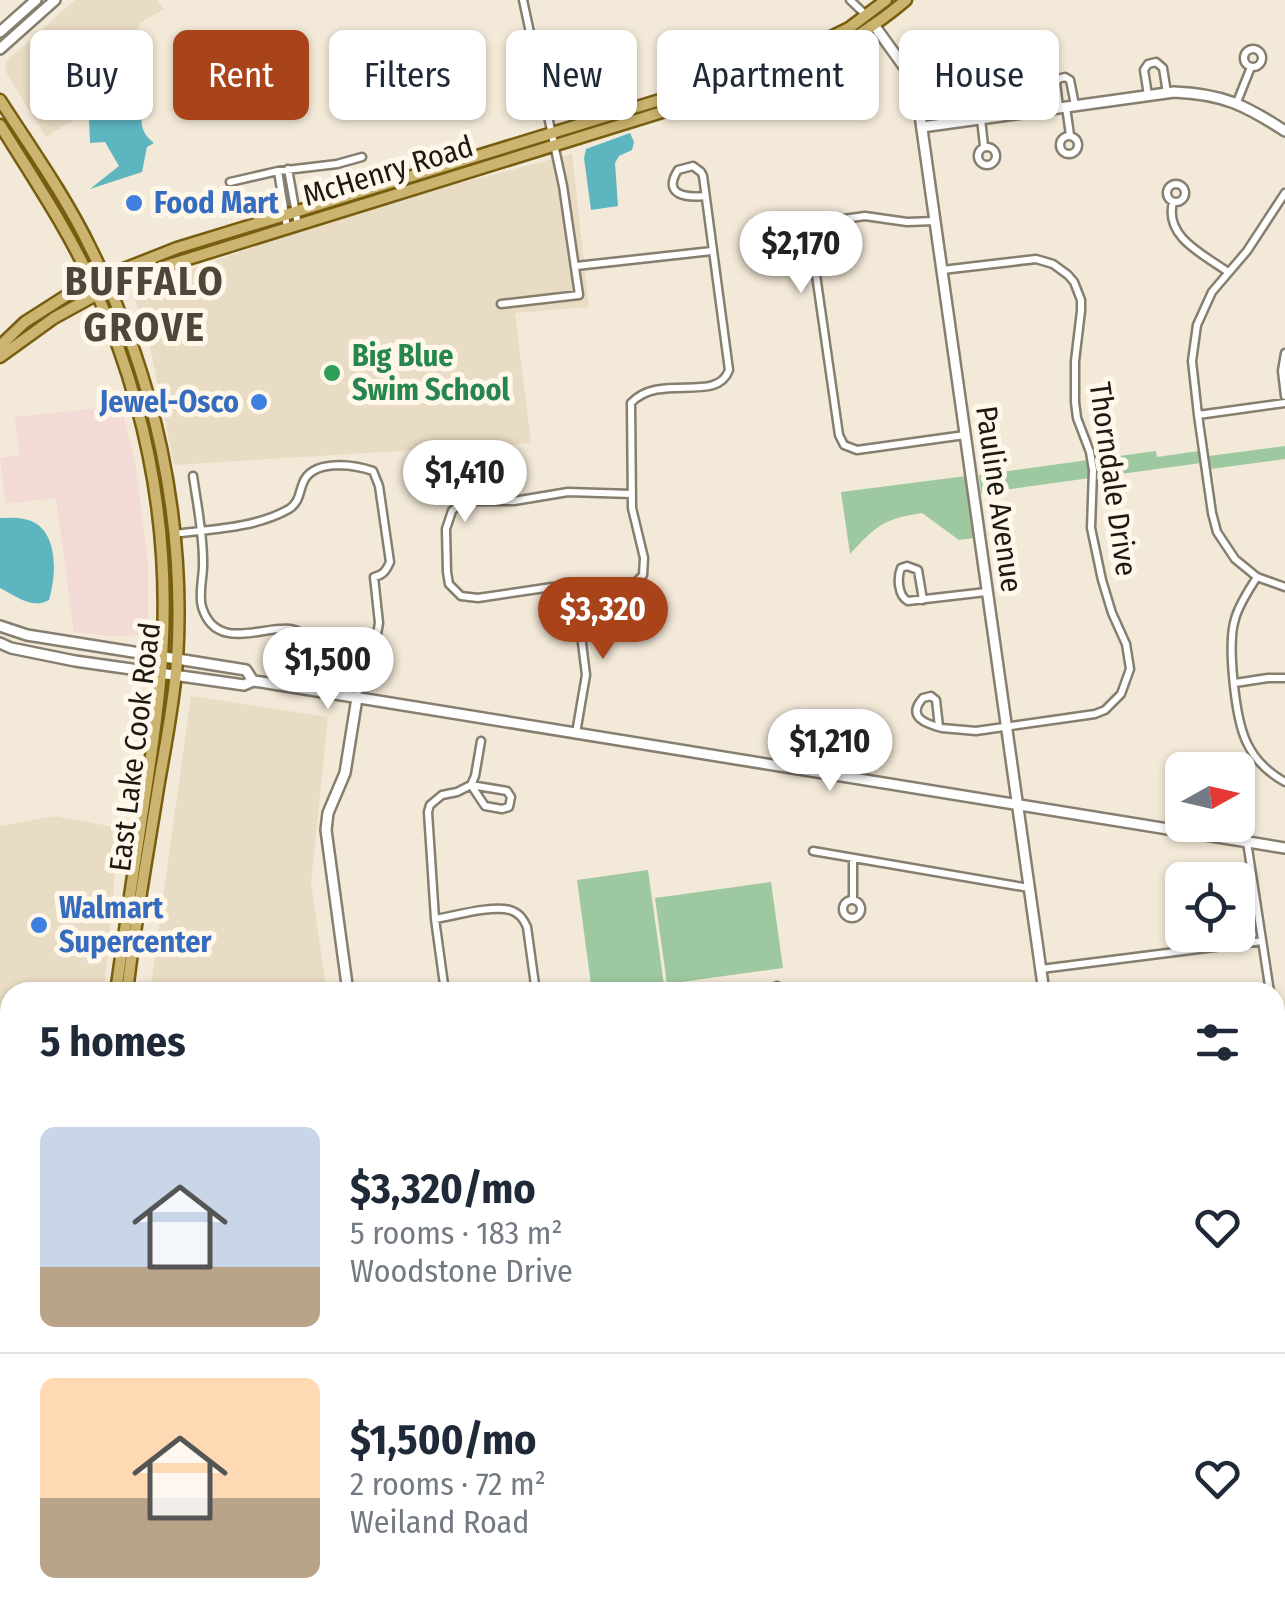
<!DOCTYPE html>
<html lang="en">
<head>
<meta charset="utf-8">
<style>
  body { margin:0; font-family:"Fira Sans Condensed",sans-serif; background:#f2f2f3; color:#1f2937; height:100vh; display:flex; flex-direction:column; font-size:38px; white-space:nowrap }
  * { box-sizing:border-box; margin:0 }
  p { font-size:32px; color:#747a83 }
  .icon { flex:none; width:55px; height:55px; fill:none; stroke:currentColor; stroke-width:2; stroke-linecap:round; stroke-linejoin:round }
  .map { position:relative; flex:1; overflow:hidden }
  .panel { position:absolute; left:0px; top:982px; width:1285px; height:642px; display:flex; flex-direction:column; background:#fff; border-radius:30px 30px 0 0; box-shadow:0 2px 8px #0004 }
  .panel>* { flex:none }
  .top-card { position:absolute; left:30px; top:30px; width:1225px; height:90px; display:flex; gap:20px }
  .needle { width:65px; rotate:82deg }
  .controls { position:absolute; left:1165px; top:752px; display:grid; gap:20px }
  .controls a { display:grid; place-items:center; width:90px; height:90px; border-radius:15px; background:#fff; box-shadow:0 2px 8px #0004; font-size:50px }
  .price { position:absolute; translate:-50% -85px; padding:0 22px; border-radius:35px; background:#fff; color:#222; font-size:32px; line-height:65px; filter:drop-shadow(0 2px 5px #0008) }
  .price::after { content:''; position:absolute; left:50%; top:60px; width:30px; height:22px; margin-left:-15px; background:inherit; clip-path:polygon(0 0,100% 0,50% 100%) }
  .price.active { background:#a9441a; color:#fff }
  ul { padding:0; list-style:none }
  li { display:flex; align-items:center; gap:30px; height:250px; padding:0 40px }
  li+li { border-top:2px solid #e0e1e3 }
  li span { display:grid; place-items:center; flex:none; width:280px; height:200px; border-radius:15px; color:#555 }
  li>.icon { margin-inline-start:auto }
  span .icon { width:120px; height:120px; fill:#fffc; stroke-width:1 }
  li b { font-size:42px }
  h2 { display:flex; justify-content:space-between; align-items:center; height:120px; padding:0 40px; font-size:42px }
  .tag { padding:0 35px; border-radius:15px; background:#fff; box-shadow:0 2px 8px #0004; font-size:35px; line-height:90px }
  .tag.active { background:#a9441a; color:#fff }
  .map>svg:first-child { display:block }
  .built { fill:#e9dcc4 }
  .industrial { fill:#e5dcf1 }
  .medical { fill:#f4dad4 }
  .green { fill:#9ec9a0 }
  .water { fill:#5db5c0 }
  .lines { fill:none; stroke-linecap:round; stroke-linejoin:round }
  .street-casing { stroke:#867e6e; stroke-width:11 }
  .secondary-casing { stroke:#867e6e; stroke-width:14 }
  .primary-casing { stroke:#775d10; stroke-width:15 }
  .street { stroke:#fff; stroke-width:6 }
  .secondary { stroke:#fff; stroke-width:9 }
  .primary { stroke:#cbb46f; stroke-width:10 }
  .shop-dot { fill:#3f7fe0; stroke:#fff7e9; stroke-width:4 }
  .leisure-dot { fill:#2e9e5b; stroke:#fff7e9; stroke-width:4 }
  .labels { text-anchor:middle; dominant-baseline:central; stroke-width:10; stroke-linejoin:round; paint-order:stroke }
  .street-label { font-size:30px; fill:#1c1913; stroke:#fff7e9 }
  .shop-label { font-size:30px; font-weight:bold; fill:#366cbe; stroke:#fff7e9; text-anchor:start }
  .leisure-label { font-size:30px; font-weight:bold; fill:#27864d; stroke:#fff7e9; text-anchor:start }
  .district-label { font-size:40px; font-weight:bold; letter-spacing:2.5px; fill:#4e4638; stroke:#fff7e9 }
</style>
</head>
<body>
<div class="map">
<svg width="1285" height="1623" viewBox="0 0 1285 1623">
  <rect width="100%" height="100%" fill="#f3e9d8"/>
  <path class="built" d="M75 0H157L164 9 140 23 137 40 148 91 97 105 46 137 7 74 5 65 9 59Z
    M572 154 589 307 515 313 531 443 174 465 147 332 135 300 137 291 144 286 299 231 391 201Z
    M191 696 328 717 311 883 327 992H150Z
    M55 816 119 828 104 992H10V1159L0 1160V826Z"/>
  <path class="industrial" d="M963 1615H1111L1112 1623H903Z"/>
  <path class="medical" d="M121 406 135 461 148 561V626L145 635 110 636 74 632 56 498 6 504 0 458 20 455 14 417Z"/>
  <path class="green" d="M1285 446V459L1211 469 1209 456Z
    M1156 451 1157 457 1199 451 1201 463 1099 477 1097 459Z
    M1088 460 1090 478 981 493 979 475Z
    M966 476 974 538 959 540 922 513C883 519 876 526 850 554L841 492Z
    M648 870 664 985 592 992 577 880Z
    M771 882 783 968 667 984 655 898Z"/>
  <path class="water" d="M139 98C145 117 135 128 154 143L147 147 142 172 90 189 119 166 105 142 90 143 89 118 99 110Z
    M630 133 634 142 632 150 619 156 615 163 618 206 591 210 584 158 586 149Z
    M0 518C8 518 17 517 24 519 59 525 57 574 49 600 32 610 15 595 0 588Z
    M0 1322H10V1420H0Z"/>
  <g class="lines">
    <defs>
      <path id="street" d="M850 0 867 16
        M1244 58a9 9 0 1 1 18 0a9 9 0 1 1-18 0Z
        M1148 95 1144 70 1148 64 1156 62 1163 68 1167 93
        M1237 102 1251 67
        M1059 107 1056 83 1058 79 1065 77 1070 80 1075 105
        M1066 107 1070 135
        M981 119 984 146
        M975 120 971 93 975 88H982L987 91 991 118
        M1060 145a9 9 0 1 1 18 0a9 9 0 1 1-18 0Z
        M978 156a9 9 0 1 1 18 0a9 9 0 1 1-18 0Z
        M288 169 298 225
        M278 171 287 228
        M230 182 278 171 337 164 362 157
        M1167 193a9 9 0 1 1 18 0a9 9 0 1 1-18 0Z
        M1285 193 1247 251 1212 292 1197 325 1192 361 1198 415 1212 513 1217 532 1235 559 1257 577 1285 587
        M1173 202C1164 237 1203 254 1228 272
        M935 221 907 222 865 216 822 222C811 227 812 236 812 247L839 435 844 445 857 450 965 435
        M576 266 712 251
        M501 304 579 295 563 186 523 0
        M1285 353 1282 371 1285 396
        M1198 415 1285 403
        M193 476C197 504 203 532 203 561 204 575 198 593 202 607 216 652 261 626 290 629 301 631 309 637 319 641 334 647 349 642 363 653
        M632 494 568 492 514 501H468L459 504 452 511 446 529 447 572 449 584 461 596 478 598 552 587 622 589 632 586 643 575 644 558 632 508 631 403C660 372 717 404 729 370L703 176 701 172 693 166 678 170C662 195 686 198 705 196
        M174 534C212 529 256 528 289 509 299 503 299 493 303 483 312 459 353 464 373 471L379 486 390 562C386 571 383 575 374 577L379 623 377 634 363 653 357 698
        M1257 577C1249 590 1239 604 1235 619 1227 644 1235 719 1247 743 1255 760 1269 773 1285 782
        M923 600 918 570 907 566 901 568C897 578 898 596 908 601L986 592
        M1235 683 1268 678H1285
        M939 727 936 700 931 696 923 698C906 717 926 724 942 728L976 731 1095 714 1105 710 1121 694 1130 669 1126 644 1112 613 1102 580 1091 528 1093 470 1090 452 1077 418 1075 402V361L1081 311V300L1074 282 1068 275 1053 264 1036 259 942 270
        M576 733 586 675 579 619 581 587
        M1247 842 1270 992
        M813 851 1029 888
        M843 909a9 9 0 1 1 18 0a9 9 0 1 1-18 0Z
        M853 900V858
        M435 919C454 916 491 905 510 910 519 913 523 918 527 927L536 992
        M1041 969 1262 941
        M777 986 778 992
        M445 992 435 919 428 812 430 805 442 795 457 792 471 785 507 791 511 797 509 807 502 809 485 806 471 785 475 776 481 741
        M1275 1029 1285 1100
        M1275 1152 1285 1150
        M0 1214 10 1215
        M0 1225 5 1262 1 1285
        M1275 1257 1285 1256
        M1275 1368 1285 1367
        M0 1447 10 1449
        M1275 1484 1285 1483
        M1275 1599 1285 1597
        M234 1615 235 1623
        M350 1615V1623
        M1126 1617 1143 1615
        M20 1623 23 1615
        M401 1623 402 1615
        M524 1623 587 1615"/>
      <path id="secondary" d="M874 25 910 75 918 101 1044 992
        M0 32 36 0
        M0 49 55 0
        M922 127 1174 92C1223 94 1245 105 1285 131
        M0 626 27 635 246 670 253 681
        M0 643 11 648 75 661 244 685 253 681 261 682 1285 848
        M348 992 326 830 328 813 345 773 357 698
        M457 1615 458 1623
        M1126 1615 1127 1623"/>
      <path id="primary" d="M0 100C31 148 66 197 91 249 155 376 186 519 177 661 174 702 166 742 159 782 148 852 135 922 127 992
        M0 125C35 181 72 236 98 296 145 404 168 520 163 638 161 691 153 744 145 797 135 862 125 927 116 992
        M0 346 25 322 83 285 177 248 774 65 849 28 886 0
        M0 357 54 318 94 296 156 269 788 73C831 53 870 31 906 0
        M166 1615 167 1623
        M180 1615V1623"/>
    </defs>
    <use href="#street" class="street-casing"/>
    <use href="#secondary" class="secondary-casing"/>
    <use href="#primary" class="primary-casing"/>
    <use href="#street" class="street"/>
    <use href="#secondary" class="secondary"/>
    <use href="#primary" class="primary"/>
  </g>
  <g class="shop-dot">
    <circle cx="134" cy="203" r="10"/>
    <circle cx="259" cy="402" r="10"/>
    <circle cx="39" cy="925" r="10"/>
  </g>
  <circle class="leisure-dot" cx="332" cy="373" r="10"/>
  <g class="labels">
    <g class="street-label">
      <text transform="translate(388 171) rotate(-17)">McHenry Road</text>
      <text transform="translate(1113 479) rotate(82)">Thorndale Drive</text>
      <text transform="translate(999 499) rotate(82)">Pauline Avenue</text>
      <text transform="translate(135 747) rotate(-83)">East Lake Cook Road</text>
    </g>
    <g class="shop-label">
      <text x="154" y="203">Food Mart</text>
      <text x="239" y="402" text-anchor="end">Jewel-Osco</text>
      <text x="59" y="908">Walmart<tspan x="59" dy="34">Supercenter</tspan></text>
    </g>
    <g class="leisure-label">
      <text x="352" y="356">Big Blue<tspan x="352" dy="34">Swim School</tspan></text>
    </g>
    <g class="district-label">
      <text x="145" y="282">BUFFALO<tspan x="145" dy="46">GROVE</tspan></text>
    </g>
  </g>
</svg>
<div class="controls">
<a><svg class="needle" viewBox="-14 -14 28 28"><path d="M0-13l5 13h-10z" fill="#e53935"/><path d="M0 13l5-13h-10z" fill="#747a83"/></svg></a>
<a><svg class="icon" aria-label="locate" viewBox="0 0 24 24"><circle cx="12" cy="12" r="6"/><path d="M12 2v4M12 18v4M2 12h4M18 12h4"/></svg></a>
</div>
<b class="price" style="left:801px;top:296px">$2,170</b>
<b class="price" style="left:465px;top:525px">$1,410</b>
<b class="price active" style="left:603px;top:662px">$3,320</b>
<b class="price" style="left:328px;top:712px">$1,500</b>
<b class="price" style="left:830px;top:794px">$1,210</b>
<div class="top-card">
<a class="tag">Buy</a>
<a class="tag active">Rent</a>
<a class="tag">Filters</a>
<a class="tag">New</a>
<a class="tag">Apartment</a>
<a class="tag">House</a>
</div>
<section class="panel">
<h2>5 homes<svg class="icon" aria-label="filters" viewBox="0 0 24 24"><path d="M4 7h16M4 17h16"/><circle cx="9" cy="7" r="2"/><circle cx="15" cy="17" r="2"/></svg></h2>
<ul>
<li><span style="background:linear-gradient(#c9d6e8 70%,#b9a48a 0)"><svg class="icon" aria-label="home" viewBox="0 0 24 24"><path d="M3 11l9-7 9 7M6 9v11h12V9"/></svg></span><div><b>$3,320/mo</b><p>5 rooms · 183 m²</p><p>Woodstone Drive</p></div><svg class="icon" aria-label="heart" viewBox="0 0 24 24"><path d="M12 20l-8-8c-3-5 5-10 8-4 3-6 11-1 8 4z"/></svg></li>
<li><span style="background:linear-gradient(#ffd9b3 60%,#b9a48a 0)"><svg class="icon" aria-label="home" viewBox="0 0 24 24"><path d="M3 11l9-7 9 7M6 9v11h12V9"/></svg></span><div><b>$1,500/mo</b><p>2 rooms · 72 m²</p><p>Weiland Road</p></div><svg class="icon" aria-label="heart" viewBox="0 0 24 24"><path d="M12 20l-8-8c-3-5 5-10 8-4 3-6 11-1 8 4z"/></svg></li>
</ul>
</section>
</div>
</body>
</html>
